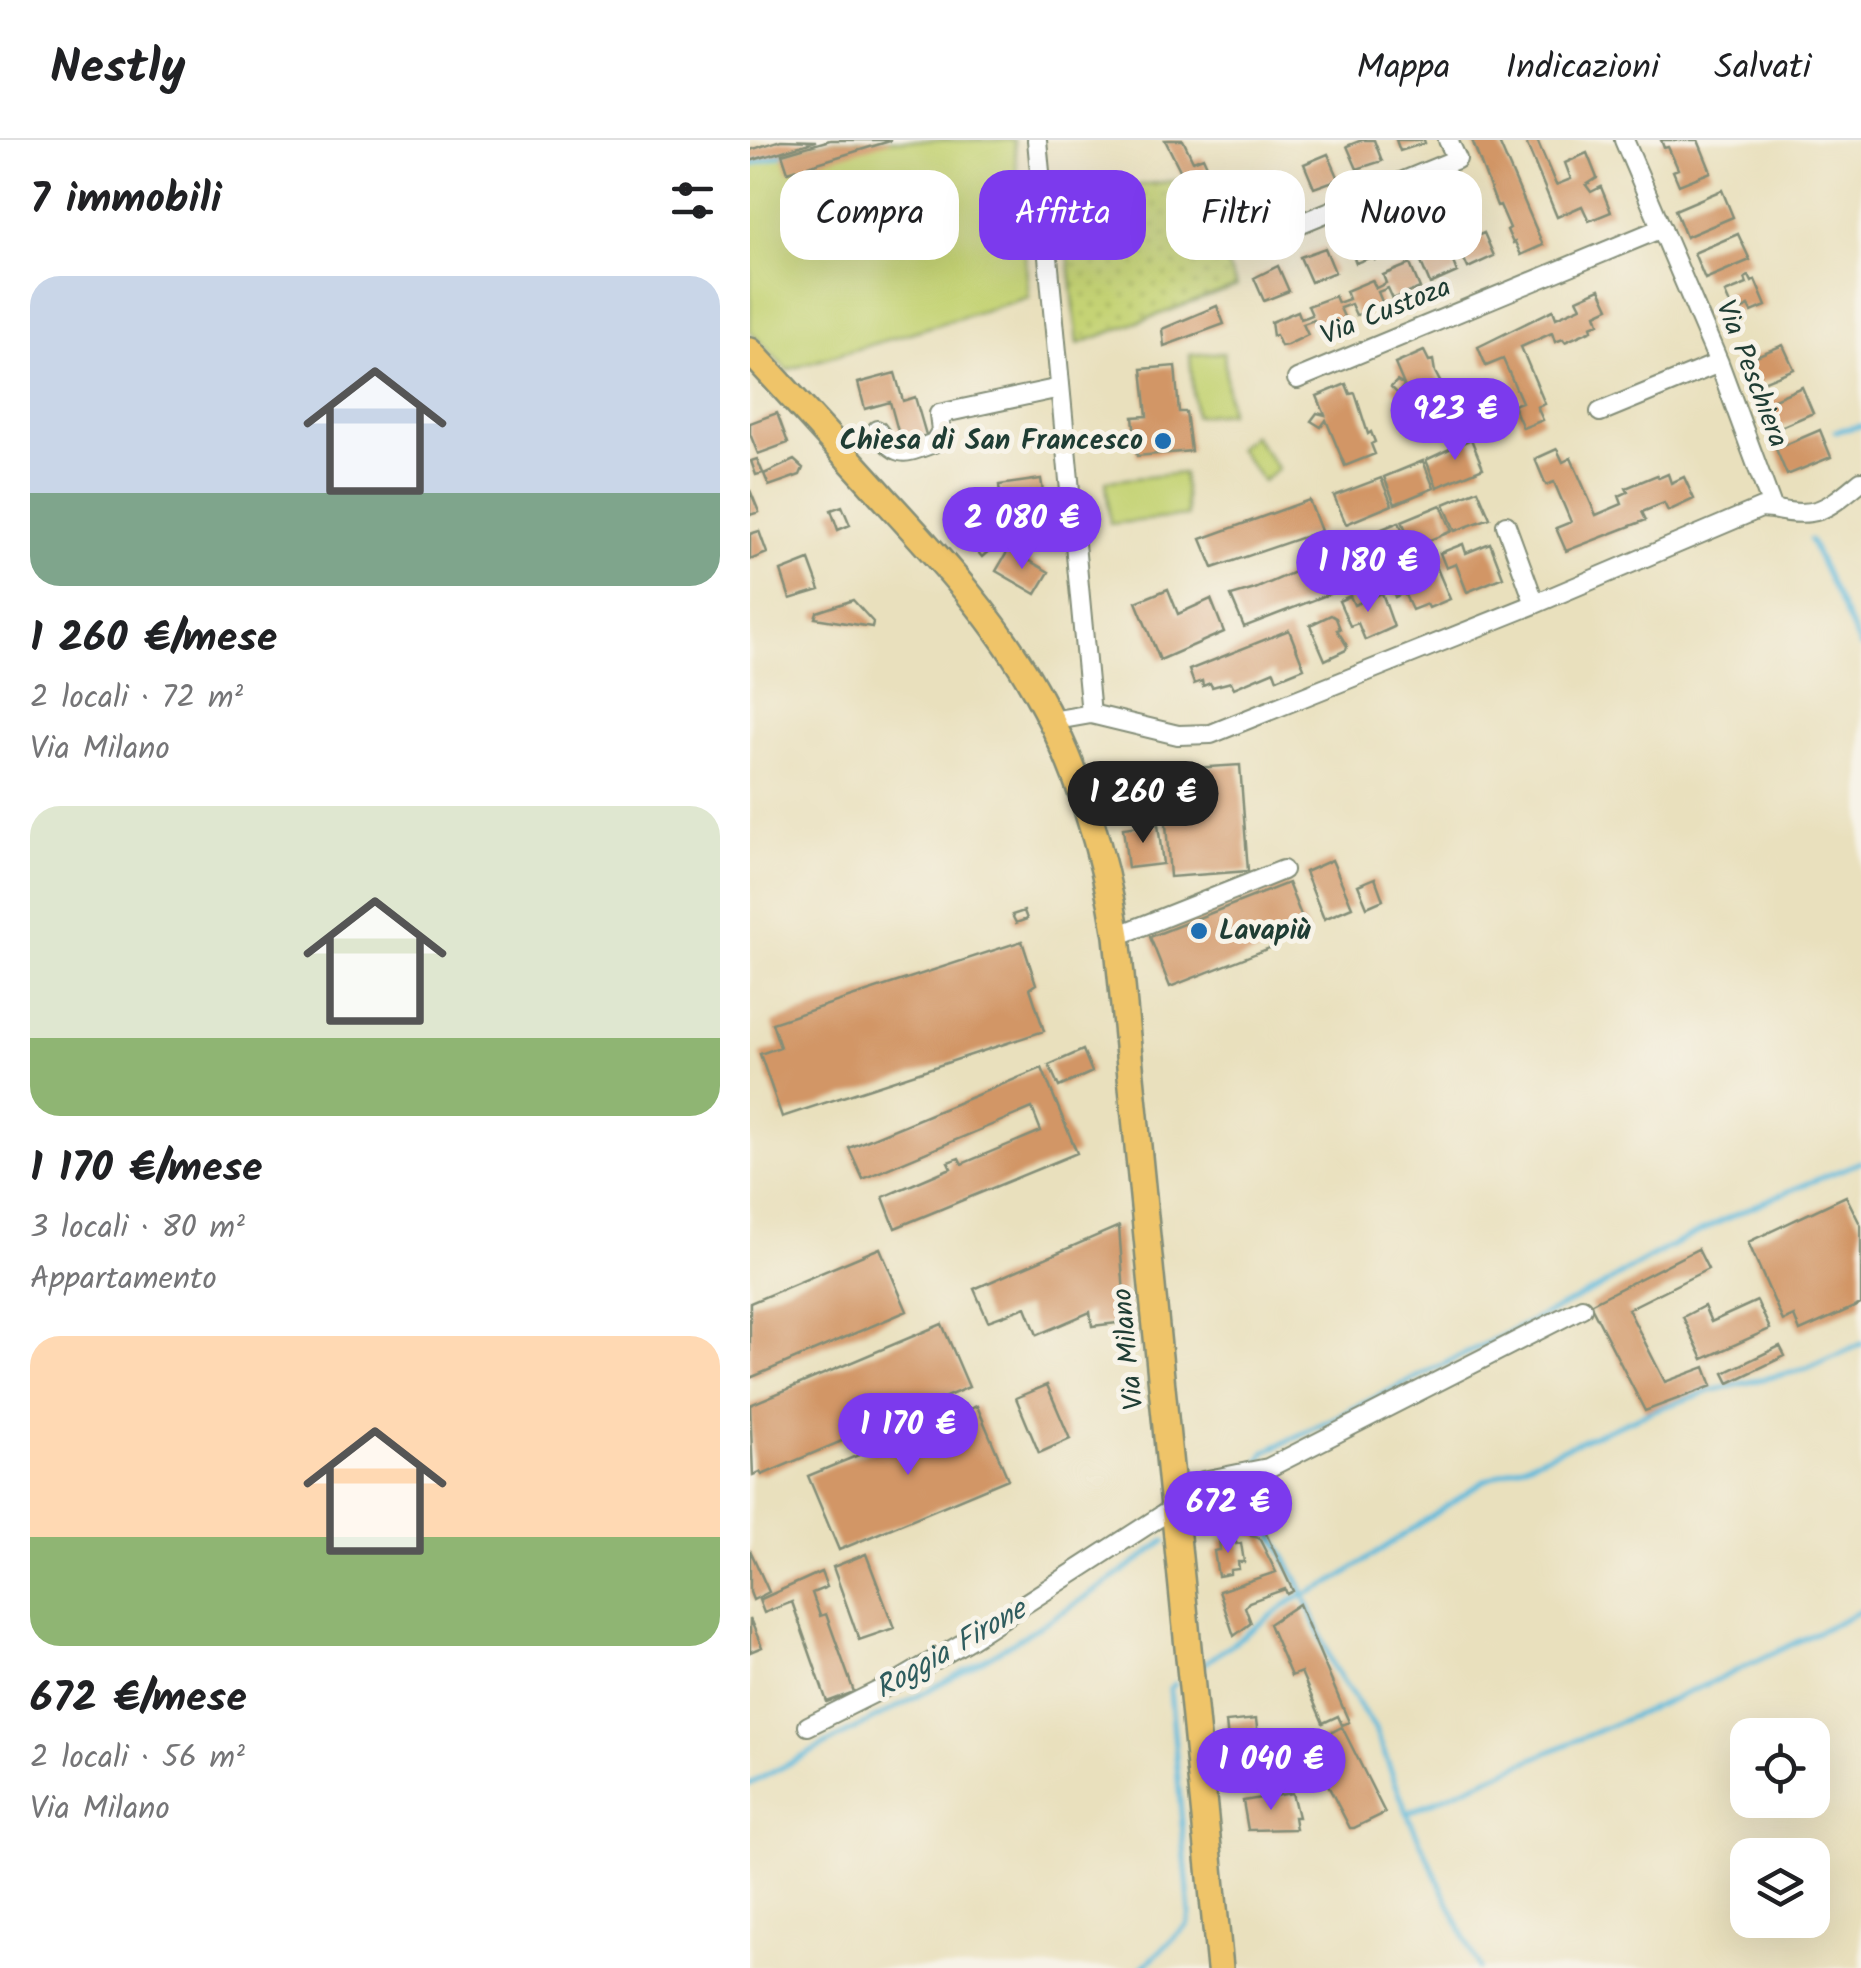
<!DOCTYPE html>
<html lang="it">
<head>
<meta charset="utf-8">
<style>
  body { margin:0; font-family:Kalam,sans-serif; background:#f6f6f6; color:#202124; height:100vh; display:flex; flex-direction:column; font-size:38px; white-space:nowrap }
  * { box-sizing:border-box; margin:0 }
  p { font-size:32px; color:#757577 }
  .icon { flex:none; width:55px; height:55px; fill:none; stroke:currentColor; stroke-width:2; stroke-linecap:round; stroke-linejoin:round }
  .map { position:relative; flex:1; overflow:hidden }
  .sheet { display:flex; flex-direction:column; background:#fff; width:750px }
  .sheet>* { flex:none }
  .top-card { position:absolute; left:30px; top:30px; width:930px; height:90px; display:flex; gap:20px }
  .controls { position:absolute; left:980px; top:1578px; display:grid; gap:20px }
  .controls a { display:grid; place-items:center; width:100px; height:100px; border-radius:20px; background:#fff; box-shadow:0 10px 40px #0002; font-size:50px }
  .price { position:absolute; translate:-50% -85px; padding:0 22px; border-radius:35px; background:#7c3aed; color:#fff; font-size:32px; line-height:65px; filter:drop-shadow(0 2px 5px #0008) }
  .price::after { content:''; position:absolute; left:50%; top:60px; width:30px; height:22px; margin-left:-15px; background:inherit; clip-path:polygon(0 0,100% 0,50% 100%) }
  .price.current { background:#222; color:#fff }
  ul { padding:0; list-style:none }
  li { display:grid; align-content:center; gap:20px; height:530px; padding:0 30px }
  li span { display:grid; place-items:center; height:310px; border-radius:30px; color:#555 }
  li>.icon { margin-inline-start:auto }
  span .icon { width:180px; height:180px; fill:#fffc; stroke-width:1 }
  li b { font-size:42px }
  h2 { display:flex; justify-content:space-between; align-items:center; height:120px; padding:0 30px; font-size:42px }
  .pill { padding:0 35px; border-radius:30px; background:#fff; box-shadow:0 10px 40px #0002; font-size:35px; line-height:90px }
  .pill.current { background:#7c3aed; color:#fff }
  header { display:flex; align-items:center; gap:60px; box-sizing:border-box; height:140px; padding:0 50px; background:#fff; border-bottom:2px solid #e0e0e0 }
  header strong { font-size:48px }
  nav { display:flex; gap:55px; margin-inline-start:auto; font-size:35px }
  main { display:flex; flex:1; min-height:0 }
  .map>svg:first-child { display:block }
  .grass { fill:url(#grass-dots); stroke:#728854; stroke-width:2.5 }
  .pitch { fill:#c5d375; stroke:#728854; stroke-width:2.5 }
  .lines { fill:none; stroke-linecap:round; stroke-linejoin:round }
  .stream { stroke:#5db9db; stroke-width:5 }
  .building { fill:#d29666 }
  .street-casing { stroke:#848e78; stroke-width:22 }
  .primary-casing { stroke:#848e78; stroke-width:30 }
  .street { stroke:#fff; stroke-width:18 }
  .primary { stroke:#efc469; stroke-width:25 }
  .poi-dot { fill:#1f6fb2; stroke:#f7f3e8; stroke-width:4 }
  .labels { text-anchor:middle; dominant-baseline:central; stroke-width:10; stroke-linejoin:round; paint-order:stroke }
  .street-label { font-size:28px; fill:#1f3d34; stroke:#f7f3e8 }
  .poi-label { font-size:28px; font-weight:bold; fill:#1f3d34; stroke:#f7f3e8; text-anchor:end }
  .water-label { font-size:30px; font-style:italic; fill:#2e5c5e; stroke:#f7f3e8 }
</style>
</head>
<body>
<header>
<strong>Nestly</strong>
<nav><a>Mappa</a><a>Indicazioni</a><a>Salvati</a></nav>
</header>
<main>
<section class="sheet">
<h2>7 immobili<svg class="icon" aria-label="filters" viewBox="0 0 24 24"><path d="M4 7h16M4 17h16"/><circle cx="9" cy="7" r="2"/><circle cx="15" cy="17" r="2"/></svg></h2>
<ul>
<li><span style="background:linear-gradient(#c9d6e8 70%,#7fa58c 0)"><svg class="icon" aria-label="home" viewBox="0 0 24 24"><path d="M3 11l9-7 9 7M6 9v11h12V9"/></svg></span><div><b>1 260 €/mese</b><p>2 locali · 72 m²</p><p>Via Milano</p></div></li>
<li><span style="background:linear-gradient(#dfe7d0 75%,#8fb573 0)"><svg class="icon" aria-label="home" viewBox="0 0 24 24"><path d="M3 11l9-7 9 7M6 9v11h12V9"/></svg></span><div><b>1 170 €/mese</b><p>3 locali · 80 m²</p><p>Appartamento</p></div></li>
<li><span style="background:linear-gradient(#ffd9b3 65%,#8fb573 0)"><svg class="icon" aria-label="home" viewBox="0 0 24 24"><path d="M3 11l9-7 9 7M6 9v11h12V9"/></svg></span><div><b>672 €/mese</b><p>2 locali · 56 m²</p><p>Via Milano</p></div></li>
</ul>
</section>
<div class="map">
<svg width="1111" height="1828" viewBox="0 0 1111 1828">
  <defs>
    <pattern id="grass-dots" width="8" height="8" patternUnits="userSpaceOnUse" patternTransform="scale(2.5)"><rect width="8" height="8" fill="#c5d375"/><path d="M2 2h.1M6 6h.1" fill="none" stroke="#a9b666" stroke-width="1.8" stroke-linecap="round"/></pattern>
  </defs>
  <rect width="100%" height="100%" fill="#f7f3e8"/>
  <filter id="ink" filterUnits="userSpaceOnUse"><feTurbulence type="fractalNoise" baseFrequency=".01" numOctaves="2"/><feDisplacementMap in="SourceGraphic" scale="20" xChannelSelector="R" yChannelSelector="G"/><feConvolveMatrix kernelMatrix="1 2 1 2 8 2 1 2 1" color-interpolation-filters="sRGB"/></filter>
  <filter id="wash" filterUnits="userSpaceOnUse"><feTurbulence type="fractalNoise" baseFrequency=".0048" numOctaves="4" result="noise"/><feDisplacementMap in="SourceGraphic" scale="40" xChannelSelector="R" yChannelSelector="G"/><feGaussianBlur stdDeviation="2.25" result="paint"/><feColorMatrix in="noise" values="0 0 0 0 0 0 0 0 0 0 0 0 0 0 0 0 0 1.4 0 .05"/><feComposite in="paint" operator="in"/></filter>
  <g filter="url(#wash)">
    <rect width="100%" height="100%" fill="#e9e0bd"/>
    <path class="grass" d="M438 39 487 146 328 204 312 55Z"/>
    <path class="pitch" d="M80 0H264L279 157 37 230 0 191V24Z
      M474 212 479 273 445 276 440 215Z
      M503 295 528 329 513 341 487 308Z
      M433 333 437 376 360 384 356 341Z"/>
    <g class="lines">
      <path class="stream" d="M0 25 35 14
        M1086 291 1111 286
        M1060 400 1111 507
        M508 1324 515 1312 849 1148C930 1096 1021 1057 1111 1022
        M496 1344 550 1445 584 1528 625 1589 657 1673 729 1828
        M440 1382 496 1344 500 1338
        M454 1524 543 1460 583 1442 734 1341 905 1270 964 1250 1057 1229 1111 1204
        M0 1644C142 1570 288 1498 415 1401
        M657 1673 969 1539 1111 1471
        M392 1828 437 1786 440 1774 420 1548 425 1544"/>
    </g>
    <g id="blocks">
      <path class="building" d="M31 0 66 1 0 21V10Z
        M80 0H140V1L38 32 32 14Z
        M415 0H433L443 21 453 17 458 28 445 38 452 53 444 58Z
        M612 0H624L632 21 607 29 597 6Z
        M646 0H674L675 3 650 11Z
        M722 0H748L793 105 771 115 765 102 763 103 757 90 760 88 750 65 747 66Z
        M775 0H787L806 45 821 39 815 23 837 13 847 38 836 45 841 52 851 47 861 72 839 81 832 66 807 77Z
        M911 0H948L961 32 929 45 923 31 928 29 925 22 918 7 914 8Z
        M578 14 589 39 564 48 554 24Z
        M535 32 547 56 521 66 511 42Z
        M267 35 270 69 260 70 256 36Z
        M713 49 724 74 653 103 643 80 667 69 672 80 694 71 689 59Z
        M492 50 503 75 478 83 468 60Z
        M972 50 983 77 936 97 925 70Z
        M621 89 633 116 625 120 624 116 606 123 596 98Z
        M734 93 744 116 718 128 713 117 703 122 707 132 680 144 670 120 697 108 701 117 711 113 708 104Z
        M988 94 1000 120 955 139 944 113Z
        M575 108 585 132 561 142 550 117Z
        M660 124 670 148 643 159 638 148 628 152 633 164 612 174 606 175 601 164 590 168 595 179 575 189 568 190 564 180 553 184 558 195 537 205 531 206 526 195 523 196 521 182 548 171 551 179 557 177 562 175 558 166 585 156 588 163 599 159 596 151 622 140 626 148 636 143 633 135Z
        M528 126 539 151 514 161 504 138Z
        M999 136 1002 142 1005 140 1016 166 1002 172 999 166 984 173 975 153 997 144 995 138Z
        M850 149 859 168 846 174 849 183 841 186 842 190 815 202 813 199 805 202 802 193 771 207 795 264 787 267 793 280 773 288 763 265 772 262 753 219 736 226 728 207 803 170 806 178 831 167 827 159Z
        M467 166 474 184 414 206 412 189Z
        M1033 205 1044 229 1001 247 991 222Z
        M674 211 679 221 683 220 685 232 704 268 699 270 703 280 674 292 654 245 648 254 641 247 647 241 654 245 645 224Z
        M425 226 429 272H436L441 311 387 316 383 277 397 276 392 229Z
        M145 233 153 261 165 257 176 295 151 302 140 262 115 269 108 243Z
        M596 244 600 254 605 253 618 294 621 292 625 302 621 304 625 314 595 326 576 280 571 287 561 281 567 273 575 275 567 256Z
        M1052 247 1063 273 1019 292 1008 266Z
        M27 273 38 303 8 314 0 294V283Z
        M1070 290 1081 317 1037 335 1026 309Z
        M721 299 733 328 687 347 676 320Z
        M807 309 813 322 821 318 846 375 872 364 869 356 878 352 876 348 907 335 909 338 918 334 921 343 934 337 944 359 918 371 914 363 892 372 896 380 816 411 806 388 821 382 804 342 796 345 785 319Z
        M7 319 13 333 6 335 1 321Z
        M44 320 53 328 50 335 19 346 14 334Z
        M673 321 684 348 645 364 634 337Z
        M631 338 642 365 596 384 584 356Z
        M291 339 295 365 252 371 249 345Z
        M0 350 9 372 0 375Z
        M728 350 740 378 705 391 694 364Z
        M559 360 571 391 463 428 451 399Z
        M218 362 250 401 232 417 199 377Z
        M691 365 702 391 663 407 652 381Z
        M92 366 100 385 88 390 81 370Z
        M649 382 660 409 615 430 603 401Z
        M9 391 17 413 0 420V394Z
        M740 403 753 437 717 452 706 424 696 428 690 413 713 404 716 413Z
        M259 409 299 432 286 454 246 431Z
        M579 417 592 449 494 487 481 456 505 449Z
        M59 420 70 450 40 459 31 431Z
        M686 426 700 459 679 468 677 464 662 470 654 453 645 457 641 447Z
        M418 449 428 474 461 459 474 492 410 520 386 462Z
        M632 453 644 487 615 500 608 483 600 486 589 461 600 456 604 465Z
        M103 460 123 482 122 487 65 478 67 472Z
        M581 475 586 478 590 489 587 490 597 506 596 510 575 520 560 485Z
        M539 490 554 528 527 539 524 531 484 548 481 542 462 547 460 543 453 546 452 541 444 544 439 530Z
        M490 625 498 731 420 737 412 630Z
        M408 684 413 724 378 728 373 688Z
        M582 720 602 767 574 779 555 732Z
        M625 738 633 760 617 767 608 745Z
        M538 743 558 793 420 847 400 797Z
        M274 771 277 779 266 783 262 775Z
        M272 801 286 844 280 848 294 891 32 977 10 914 30 907 22 883Z
        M333 910 342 932 309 947 299 925Z
        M292 928 327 1013 145 1088 133 1057 201 1028 198 1022 209 1018 212 1024 291 991 282 968 113 1039 99 1008Z
        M1096 1056 1111 1086V1164L1050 1191 1044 1176 1033 1181 998 1102Z
        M369 1086 376 1182 342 1186 340 1172 287 1195 276 1167 238 1181 224 1149Z
        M130 1108 157 1171 0 1238V1163Z
        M948 1109 958 1129 878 1169 915 1242 955 1227 962 1246 895 1271 840 1164Z
        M1007 1161 1020 1189 953 1219 933 1177 954 1166 961 1182Z
        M192 1184 219 1247 12 1335 10 1332 3 1335 0 1265Z
        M1030 1206 1035 1216 979 1243 974 1233Z
        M297 1245 320 1299 289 1313 266 1258Z
        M227 1266 258 1339 89 1410 58 1336Z
        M498 1364H502L543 1451 537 1454 535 1449 499 1462 495 1467 501 1483 484 1496 469 1451 526 1432 509 1398 501 1396 488 1369Z
        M485 1398 486 1404 491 1403 494 1422H488L489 1429 480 1430V1434L468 1436 464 1411 470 1410 469 1400Z
        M0 1410 19 1452 3 1460 0 1452Z
        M116 1414 144 1488 109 1500 83 1427Z
        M71 1432 77 1447 62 1453 70 1476 76 1474 104 1552 77 1562 42 1462 14 1473 9 1460Z
        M549 1464 599 1582 592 1585 588 1576 573 1583 551 1532 541 1536 519 1484Z
        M0 1479 12 1507 0 1512Z
        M506 1579 509 1606 479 1609 476 1582Z
        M592 1587 635 1673 604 1688H600L557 1605Z
        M542 1653 548 1677H544L546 1689 498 1690 493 1661Z"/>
    </g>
  </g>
  <g filter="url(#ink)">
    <use href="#blocks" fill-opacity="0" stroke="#848e78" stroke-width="2.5"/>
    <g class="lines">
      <defs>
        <path id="street" d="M287 0 341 574
          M874 0 969 223 1023 369C1067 380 1078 368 1111 341
          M505 102 707 19 698 0
          M547 239 912 88
          M850 272 969 223
          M127 290C148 319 153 314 184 303L191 291 189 274 310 248
          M785 464 1011 368 1023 369
          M301 581 341 574 428 595 461 594 785 464 756 385
          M367 796 533 730
          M58 1586 152 1539 222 1498 425 1367 437 1350 453 1341 518 1328 832 1168"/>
        <path id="primary" d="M0 211C45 260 90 309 134 358 189 418 245 478 285 550 327 624 354 712 367 796L470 1828"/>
      </defs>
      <use href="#street" class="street-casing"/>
      <use href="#primary" class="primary-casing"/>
      <use href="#street" class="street"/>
      <use href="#primary" class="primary"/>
    </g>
  </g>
  <g class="poi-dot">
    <circle cx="413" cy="301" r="10"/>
    <circle cx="449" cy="791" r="10"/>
  </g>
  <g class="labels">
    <g class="street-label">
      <text transform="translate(636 172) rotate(-22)">Via Custoza</text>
      <text transform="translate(1001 234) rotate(69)">Via Peschiera</text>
      <text transform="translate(379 1209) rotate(-96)">Via Milano</text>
    </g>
    <g class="poi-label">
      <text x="393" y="301">Chiesa di San Francesco</text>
      <text x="469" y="791" text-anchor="start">Lavapiù</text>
    </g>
    <g class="water-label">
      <text transform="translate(201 1510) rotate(-30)">Roggia Firone</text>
    </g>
  </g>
</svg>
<div class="controls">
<a><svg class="icon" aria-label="locate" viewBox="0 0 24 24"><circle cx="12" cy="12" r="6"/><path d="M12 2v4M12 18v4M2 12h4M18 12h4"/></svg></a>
<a><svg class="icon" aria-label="layers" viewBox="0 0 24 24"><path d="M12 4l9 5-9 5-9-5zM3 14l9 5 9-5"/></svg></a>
</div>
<b class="price" style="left:705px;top:323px">923 €</b>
<b class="price" style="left:272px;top:432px">2 080 €</b>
<b class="price" style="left:618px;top:475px">1 180 €</b>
<b class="price current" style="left:393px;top:706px">1 260 €</b>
<b class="price" style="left:158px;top:1338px">1 170 €</b>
<b class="price" style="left:478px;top:1416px">672 €</b>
<b class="price" style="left:521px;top:1673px">1 040 €</b>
<div class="top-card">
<a class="pill">Compra</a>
<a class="pill current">Affitta</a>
<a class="pill">Filtri</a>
<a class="pill">Nuovo</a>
</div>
</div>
</main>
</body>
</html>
